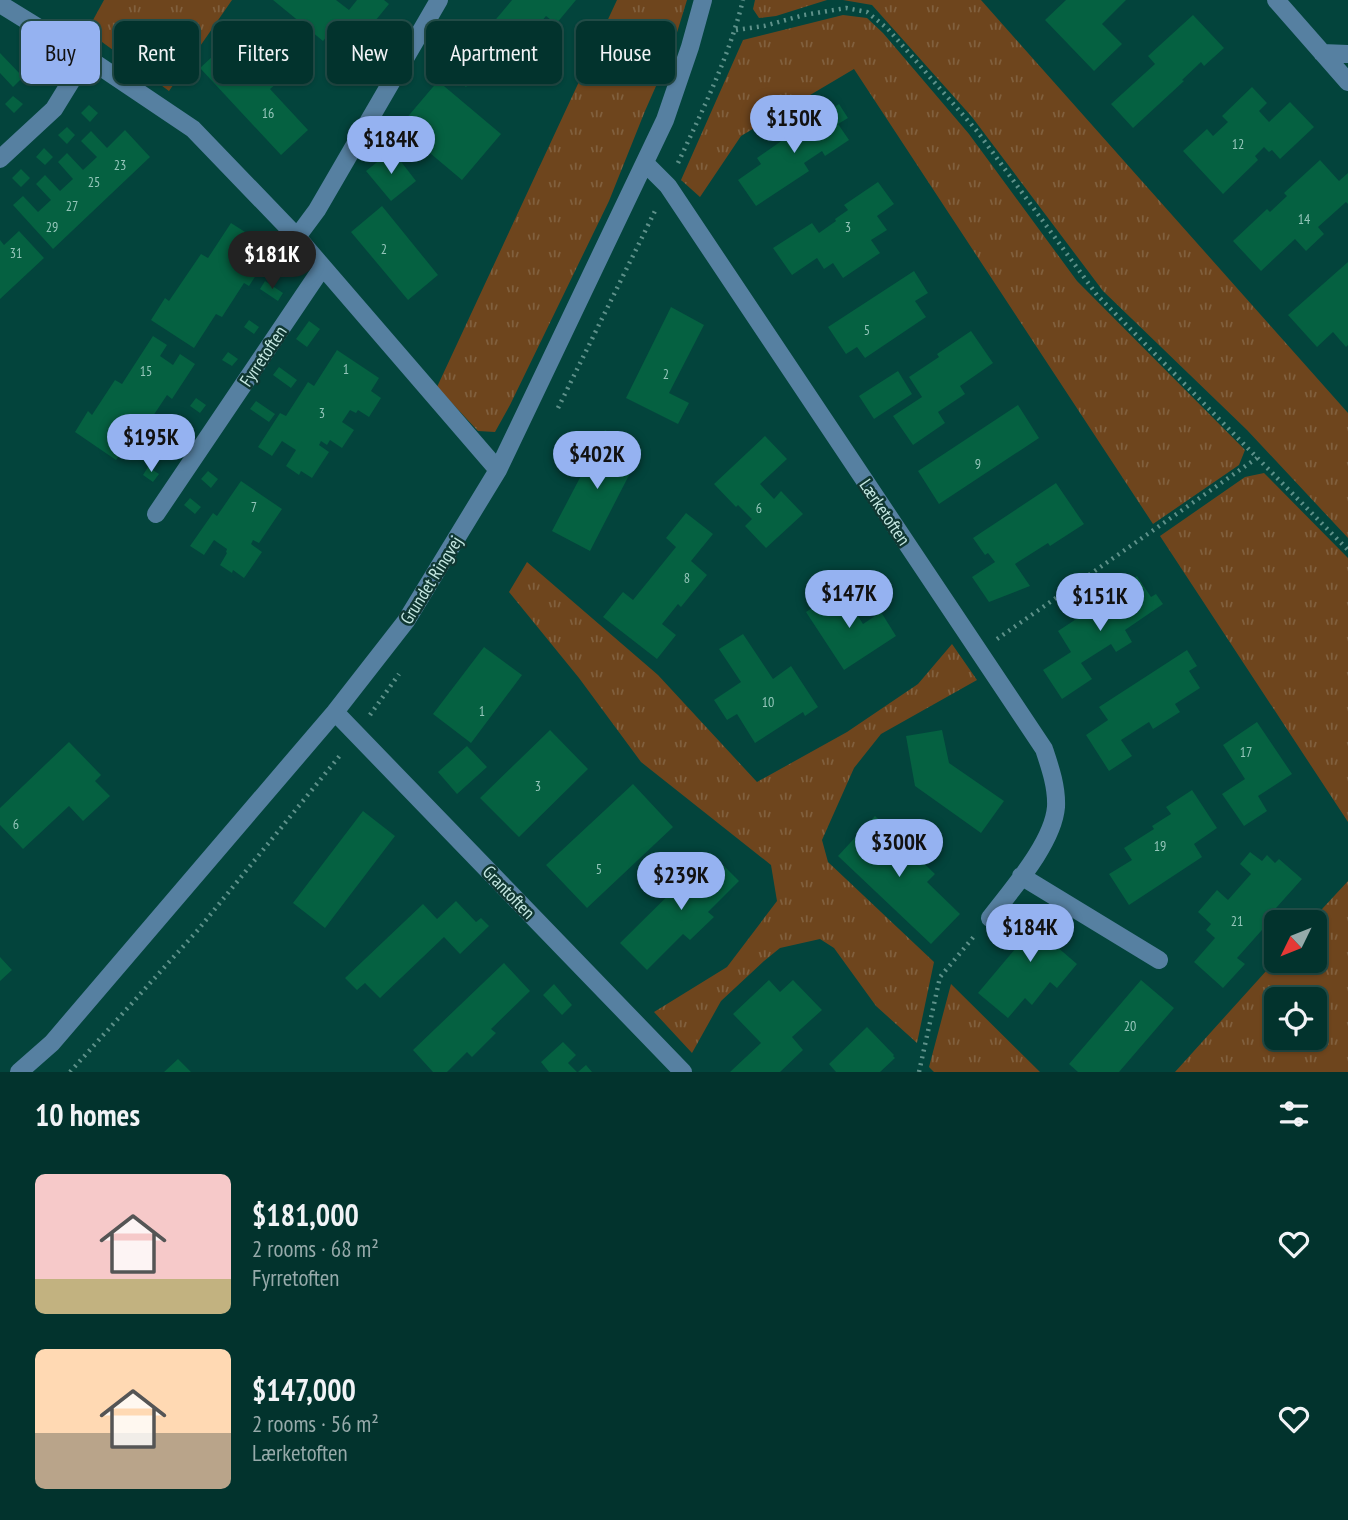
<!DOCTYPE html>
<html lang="en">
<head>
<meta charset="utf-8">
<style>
  body { margin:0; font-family:"PT Sans Narrow",sans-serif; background:#0c3b35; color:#f1f3f6; height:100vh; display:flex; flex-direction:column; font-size:26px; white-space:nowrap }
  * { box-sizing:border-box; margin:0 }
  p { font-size:23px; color:#96aaaa }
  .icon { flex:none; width:38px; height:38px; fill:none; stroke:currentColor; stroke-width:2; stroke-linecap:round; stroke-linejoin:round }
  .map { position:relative; height:1072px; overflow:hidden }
  .drawer { display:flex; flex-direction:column; background:#02332d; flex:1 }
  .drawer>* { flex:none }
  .banner { position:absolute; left:21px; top:21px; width:700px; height:63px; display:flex; gap:14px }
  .needle { width:46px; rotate:227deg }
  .buttons { position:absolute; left:1264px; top:910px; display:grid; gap:14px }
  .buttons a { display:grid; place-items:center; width:63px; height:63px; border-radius:10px; background:#02332d; box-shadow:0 2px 5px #0004,0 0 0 2px #234e49; font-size:35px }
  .price { position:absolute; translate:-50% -60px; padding:0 16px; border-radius:24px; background:#95b2f1; color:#111; font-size:23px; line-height:46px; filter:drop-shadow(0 2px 4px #0008) }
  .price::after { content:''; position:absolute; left:50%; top:42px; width:21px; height:16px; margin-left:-10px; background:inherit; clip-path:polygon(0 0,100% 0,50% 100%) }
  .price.on { background:#222; color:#fff }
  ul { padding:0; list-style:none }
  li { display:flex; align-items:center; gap:21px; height:175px; padding:0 35px }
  li span { display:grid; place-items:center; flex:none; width:196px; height:140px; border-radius:10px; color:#555 }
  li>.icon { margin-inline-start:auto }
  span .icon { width:84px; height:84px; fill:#fffc; stroke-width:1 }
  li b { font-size:30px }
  h2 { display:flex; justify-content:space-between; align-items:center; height:84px; padding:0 35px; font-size:30px }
  .chip { padding:0 24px; border-radius:10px; background:#02332d; box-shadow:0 2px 5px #0004,0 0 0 2px #234e49; font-size:24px; line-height:63px }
  .chip.on { background:#95b2f1; color:#111 }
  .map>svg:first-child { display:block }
  .grass { fill:url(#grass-tufts); fill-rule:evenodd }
  .building { fill:#056141 }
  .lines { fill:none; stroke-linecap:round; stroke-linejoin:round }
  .path { stroke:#5e918a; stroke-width:4.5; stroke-dasharray:2 5; stroke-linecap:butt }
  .minor { stroke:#5680a1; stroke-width:18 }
  .labels { text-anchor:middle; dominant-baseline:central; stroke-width:5; stroke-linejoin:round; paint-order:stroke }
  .number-label { font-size:14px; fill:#95c6ba }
  .street-label { font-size:18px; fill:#c5e8e2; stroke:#0f3732 }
</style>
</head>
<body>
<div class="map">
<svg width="1348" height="1072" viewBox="0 0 1348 1072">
  <defs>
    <pattern id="grass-tufts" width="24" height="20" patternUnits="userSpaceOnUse" patternTransform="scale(1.75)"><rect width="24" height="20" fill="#6e451d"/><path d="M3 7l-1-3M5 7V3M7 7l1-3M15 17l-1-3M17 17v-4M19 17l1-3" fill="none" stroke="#81603e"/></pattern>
  </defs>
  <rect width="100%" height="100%" fill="#03443c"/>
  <path class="grass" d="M104 0H232L169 91 87 31Z
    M617 0H687L671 52 645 111 609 201 510 405 495 432 478 431 437 387Z
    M755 0H827L776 16 759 18 753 9Z
    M843 0H981L1348 413V538L1247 430 1103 291 972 117 872 5Z
    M843 15 867 18 883 33 969 134 1077 281 1245 450 1239 465 1153 524 854 69 741 136 700 197 681 180 743 40Z
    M1264 473 1348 558V822L1160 536 1245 477Z
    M527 562 658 675 757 782 847 732 918 684 952 644 977 680 881 734 854 768 822 840 828 862 934 962 917 1043 876 1006 834 948 820 939 780 948 764 961 721 1001 692 1053 654 1012 727 967 777 901 771 865 641 762 579 678 509 592Z
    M1348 881V1072H1175L1276 960 1314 961V922H1310ZM1276 999H1314V1038H1276Z
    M951 984 1040 1072H934L929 1067Z"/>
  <path class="building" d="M273 0H336L349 10 357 0H384L389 4 353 48 332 31 323 41Z
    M512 0H576L556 24 546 16 509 60 481 37Z
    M1066 0H1126L1102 24 1122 44 1094 71 1045 20Z
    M1193 15 1224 48 1204 66 1201 62 1182 80 1184 81 1133 128 1111 104 1155 64 1148 56Z
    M452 36 485 65 466 87 432 59Z
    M227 43 249 66 255 60 277 83 270 89 308 130 281 155 200 68Z
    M0 53 23 77 13 87 0 73Z
    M438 81 501 134 462 180 399 127Z
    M1252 87 1267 103 1259 111 1269 122 1290 102 1314 127 1280 159 1272 150 1269 152 1264 147 1255 156 1258 160 1223 194 1183 151 1207 129 1213 136 1228 122 1222 116Z
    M13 96 23 104 14 113 5 104Z
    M839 104 848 118 838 124 849 140 825 156 822 151 804 163 809 171 756 206 738 180 761 164 757 158 787 137 785 134 803 121 806 126Z
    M89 105 98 113 90 122 81 113Z
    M67 127 75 135 67 144 58 135Z
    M125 130 150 157 53 249 13 205 23 196 38 212 51 200 36 184 45 175 60 191 73 179 58 162 67 153 83 170 97 157 81 141 91 131 107 148Z
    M44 148 53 157 45 165 36 157Z
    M392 150 416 181 391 201 366 171Z
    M1320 160 1339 181 1348 173V204L1346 202 1318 227 1324 234 1306 251 1295 239 1261 271 1233 241 1267 209 1270 212 1287 196 1284 193Z
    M21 169 30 178 21 187 12 178Z
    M878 182 894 204 877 216 887 230 871 240 880 253 843 278 833 263 824 269 817 258 792 275 773 248 812 223 819 233 836 221 835 219 848 210 844 205Z
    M382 206 438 275 408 300 351 232Z
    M231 223 245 232 237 244 250 252 258 241 272 251 249 286 244 283 222 317 216 314 194 348 151 320 165 298 169 301 201 254 208 258Z
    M19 231 44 258 0 299V240L4 245Z
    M1348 262V345L1346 347 1333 332 1317 347 1288 315Z
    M914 271 928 293 915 301 926 317 865 358 857 347 846 354 828 327Z
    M265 281 283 293 278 301 260 289Z
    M671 307 704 325 669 393 689 403 678 424 626 398Z
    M249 320 259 327 254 334 244 327Z
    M309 321 320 329 307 347 296 339Z
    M971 331 993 363 960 386 965 394 938 412 945 423 913 445 893 416 922 397 909 377 939 357 937 354Z
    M153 336 167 345 160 356 173 365 180 354 195 364 172 399 167 395 143 431 138 427 116 460 75 432 88 411 92 415 115 380 122 384Z
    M337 350 379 378 371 391 381 398 369 417 358 410 356 413 350 410 342 422 354 430 342 448 330 440 327 445 321 441 319 445 329 452 312 478 301 471 299 475 286 466 296 450 282 441 272 456 258 447 280 413 286 416 308 382 314 386Z
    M228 352 238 359 232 366 222 360Z
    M279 367 297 380 291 388 273 375Z
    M898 371 912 394 874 419 859 396Z
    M196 398 206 405 200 413 190 406Z
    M256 401 275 414 269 422 250 409Z
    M1018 405 1039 438 939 504 918 471Z
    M605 430 642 450 590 551 552 531Z
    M172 432 182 439 177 447 167 440Z
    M765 436 787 459 760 484 774 499 781 491 803 514 766 548 745 526 752 519 738 505 736 507 714 484Z
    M148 467 159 474 153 482 143 475Z
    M208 471 218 479 211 488 201 479Z
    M241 481 282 509 259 543 253 540 251 544 262 552 244 578 233 570 232 573 220 565 227 553 226 552 227 549 214 540 204 555 190 546 213 513 217 516Z
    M1056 483 1084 524 1050 546 1048 543 1015 564 1030 586 989 602 972 577 995 562 988 553 985 555 973 538Z
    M190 498 201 507 195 514 184 505Z
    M686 513 713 534 691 561 707 575 681 607 678 604 662 624 676 635 657 659 603 617 623 592 633 600 676 547 666 538Z
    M1137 576 1151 597 1156 594 1163 604 1125 630 1132 642 1116 652 1111 644 1081 663 1092 679 1062 699 1043 670 1071 652 1058 631 1087 612 1085 610Z
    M841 589 863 624 881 612 896 636 844 670 806 612Z
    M743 634 773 679 791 666 818 707 805 716 803 712 755 743 737 714 727 720 714 700 741 682 719 649Z
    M484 647 522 675 471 743 433 714Z
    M1187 650 1197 666 1189 671 1200 688 1175 704 1180 712 1153 729 1149 722 1121 740 1132 756 1109 771 1086 735 1108 720 1099 707Z
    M1257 722 1292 774 1258 796 1267 811 1244 826 1222 794 1245 779 1223 745Z
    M550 730 588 769 519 837 480 798Z
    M942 730 949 763 1004 801 981 833 915 786 906 736Z
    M69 742 101 775 95 781 110 796 83 821 69 806 23 849 0 825V808Z
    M467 746 487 767 457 794 438 772Z
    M633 784 673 827 587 908 546 865Z
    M1192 790 1217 828 1194 844 1202 857 1129 905 1109 874 1132 860 1124 848 1154 829 1152 826 1171 814 1166 807Z
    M363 811 395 836 325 928 293 903Z
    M875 816 935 874 927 882 960 914 931 944 838 856Z
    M1250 852 1262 861 1267 855 1275 863 1279 859 1302 879 1276 908 1279 911 1237 958 1245 964 1223 988 1194 962 1215 938 1206 930 1211 924 1198 912 1217 890 1228 900 1251 874 1240 864Z
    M711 853 739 881 708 912 714 917 690 940 683 934 647 970 620 943Z
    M456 901 476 922 481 918 489 926 460 954 444 937 380 998 365 983 357 990 345 978 423 904 437 919Z
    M1038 905 1068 931 1056 946 1077 964 1057 988 1050 982 1032 1005 1025 998 1008 1018 978 993 1015 949 1007 943Z
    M0 957 12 970 0 981Z
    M504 963 530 991 491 1029 496 1033 472 1057 467 1052 447 1072H433L413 1050Z
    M769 980 780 992 793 980 822 1010 792 1037 803 1050 780 1072H730L761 1043 733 1014Z
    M1141 980 1174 1008 1119 1072H1078L1069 1064Z
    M554 984 572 1005 562 1015 543 995Z
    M867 1027 894 1055 893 1056 895 1058 880 1072H836L829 1064Z
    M563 1042 576 1055 568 1063 577 1072H549L541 1062Z
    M178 1059 191 1072H164Z
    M586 1065 592 1072H578Z"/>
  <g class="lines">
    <path class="path" d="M736 30 764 26 804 15 846 8 867 12 888 29 977 131 1097 295 1348 550
      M678 163C703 109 729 57 743 0
      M558 408 656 209
      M997 639 1257 458
      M370 715 399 674
      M70 1072 197 931 342 753
      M919 1072 940 977 976 934"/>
    <path class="minor" d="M1276 0 1348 82
      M0 4 86 57 193 129 297 237 498 470
      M1322 53 1348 54
      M0 159 54 109 86 57
      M645 163 668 186 1044 749C1050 767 1057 787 1056 807 1053 843 1012 889 990 918
      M297 237 317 210 439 0
      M156 514 322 268
      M335 712 683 1072
      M1021 876 1159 960
      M19 1072 52 1043 335 712 406 621 498 470 665 120 690 47 703 0"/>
  </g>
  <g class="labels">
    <g class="number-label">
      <text x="268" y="113">16</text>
      <text x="1238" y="144">12</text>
      <text x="120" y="165">23</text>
      <text x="94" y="182">25</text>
      <text x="72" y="206">27</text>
      <text x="1304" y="219">14</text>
      <text x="52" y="227">29</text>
      <text x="848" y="227">3</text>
      <text x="384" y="249">2</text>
      <text x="16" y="253">31</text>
      <text x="867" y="330">5</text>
      <text x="346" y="369">1</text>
      <text x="146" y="371">15</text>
      <text x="666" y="374">2</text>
      <text x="322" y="413">3</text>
      <text x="978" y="464">9</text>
      <text x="254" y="507">7</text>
      <text x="759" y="508">6</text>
      <text x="687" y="578">8</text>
      <text x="768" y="702">10</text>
      <text x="482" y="711">1</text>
      <text x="1246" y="752">17</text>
      <text x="538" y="786">3</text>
      <text x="16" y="824">6</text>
      <text x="1160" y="846">19</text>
      <text x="599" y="869">5</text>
      <text x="1237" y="921">21</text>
      <text x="1130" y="1026">20</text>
    </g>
    <g class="street-label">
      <text transform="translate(263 356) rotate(-56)">Fyrretoften</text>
      <text transform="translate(885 512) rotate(56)">Lærketoften</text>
      <text transform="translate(431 580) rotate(-58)">Grundet Ringvej</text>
      <text transform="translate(509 892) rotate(46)">Grantoften</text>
    </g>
  </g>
</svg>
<div class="buttons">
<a><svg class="needle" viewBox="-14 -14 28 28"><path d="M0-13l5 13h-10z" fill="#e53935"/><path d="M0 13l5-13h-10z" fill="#96aaaa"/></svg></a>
<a><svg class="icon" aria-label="locate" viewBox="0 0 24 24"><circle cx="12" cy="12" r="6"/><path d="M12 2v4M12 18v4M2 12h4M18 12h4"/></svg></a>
</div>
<b class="price" style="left:794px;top:155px">$150K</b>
<b class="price" style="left:391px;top:176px">$184K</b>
<b class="price on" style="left:272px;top:291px">$181K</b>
<b class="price" style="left:151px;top:474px">$195K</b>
<b class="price" style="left:597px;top:491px">$402K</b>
<b class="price" style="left:849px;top:630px">$147K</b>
<b class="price" style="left:1100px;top:633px">$151K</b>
<b class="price" style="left:899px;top:879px">$300K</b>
<b class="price" style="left:681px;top:912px">$239K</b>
<b class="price" style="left:1030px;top:964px">$184K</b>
<div class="banner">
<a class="chip on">Buy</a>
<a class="chip">Rent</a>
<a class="chip">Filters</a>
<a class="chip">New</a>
<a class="chip">Apartment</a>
<a class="chip">House</a>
</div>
</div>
<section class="drawer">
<h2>10 homes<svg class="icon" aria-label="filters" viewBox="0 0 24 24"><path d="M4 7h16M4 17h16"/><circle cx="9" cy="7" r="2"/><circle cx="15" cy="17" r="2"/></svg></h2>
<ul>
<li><span style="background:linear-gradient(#f6c9c9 75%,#c2b280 0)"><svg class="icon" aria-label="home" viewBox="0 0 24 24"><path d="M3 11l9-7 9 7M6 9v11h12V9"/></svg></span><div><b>$181,000</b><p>2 rooms · 68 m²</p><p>Fyrretoften</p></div><svg class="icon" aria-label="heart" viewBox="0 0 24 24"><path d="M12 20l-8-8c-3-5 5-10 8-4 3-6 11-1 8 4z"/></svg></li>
<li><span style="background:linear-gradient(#ffd9b3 60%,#b9a48a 0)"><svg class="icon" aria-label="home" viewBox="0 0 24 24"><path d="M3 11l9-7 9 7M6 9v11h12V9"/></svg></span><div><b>$147,000</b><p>2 rooms · 56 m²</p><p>Lærketoften</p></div><svg class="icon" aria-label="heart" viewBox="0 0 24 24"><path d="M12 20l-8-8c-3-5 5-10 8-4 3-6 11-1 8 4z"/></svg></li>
</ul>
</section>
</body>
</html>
